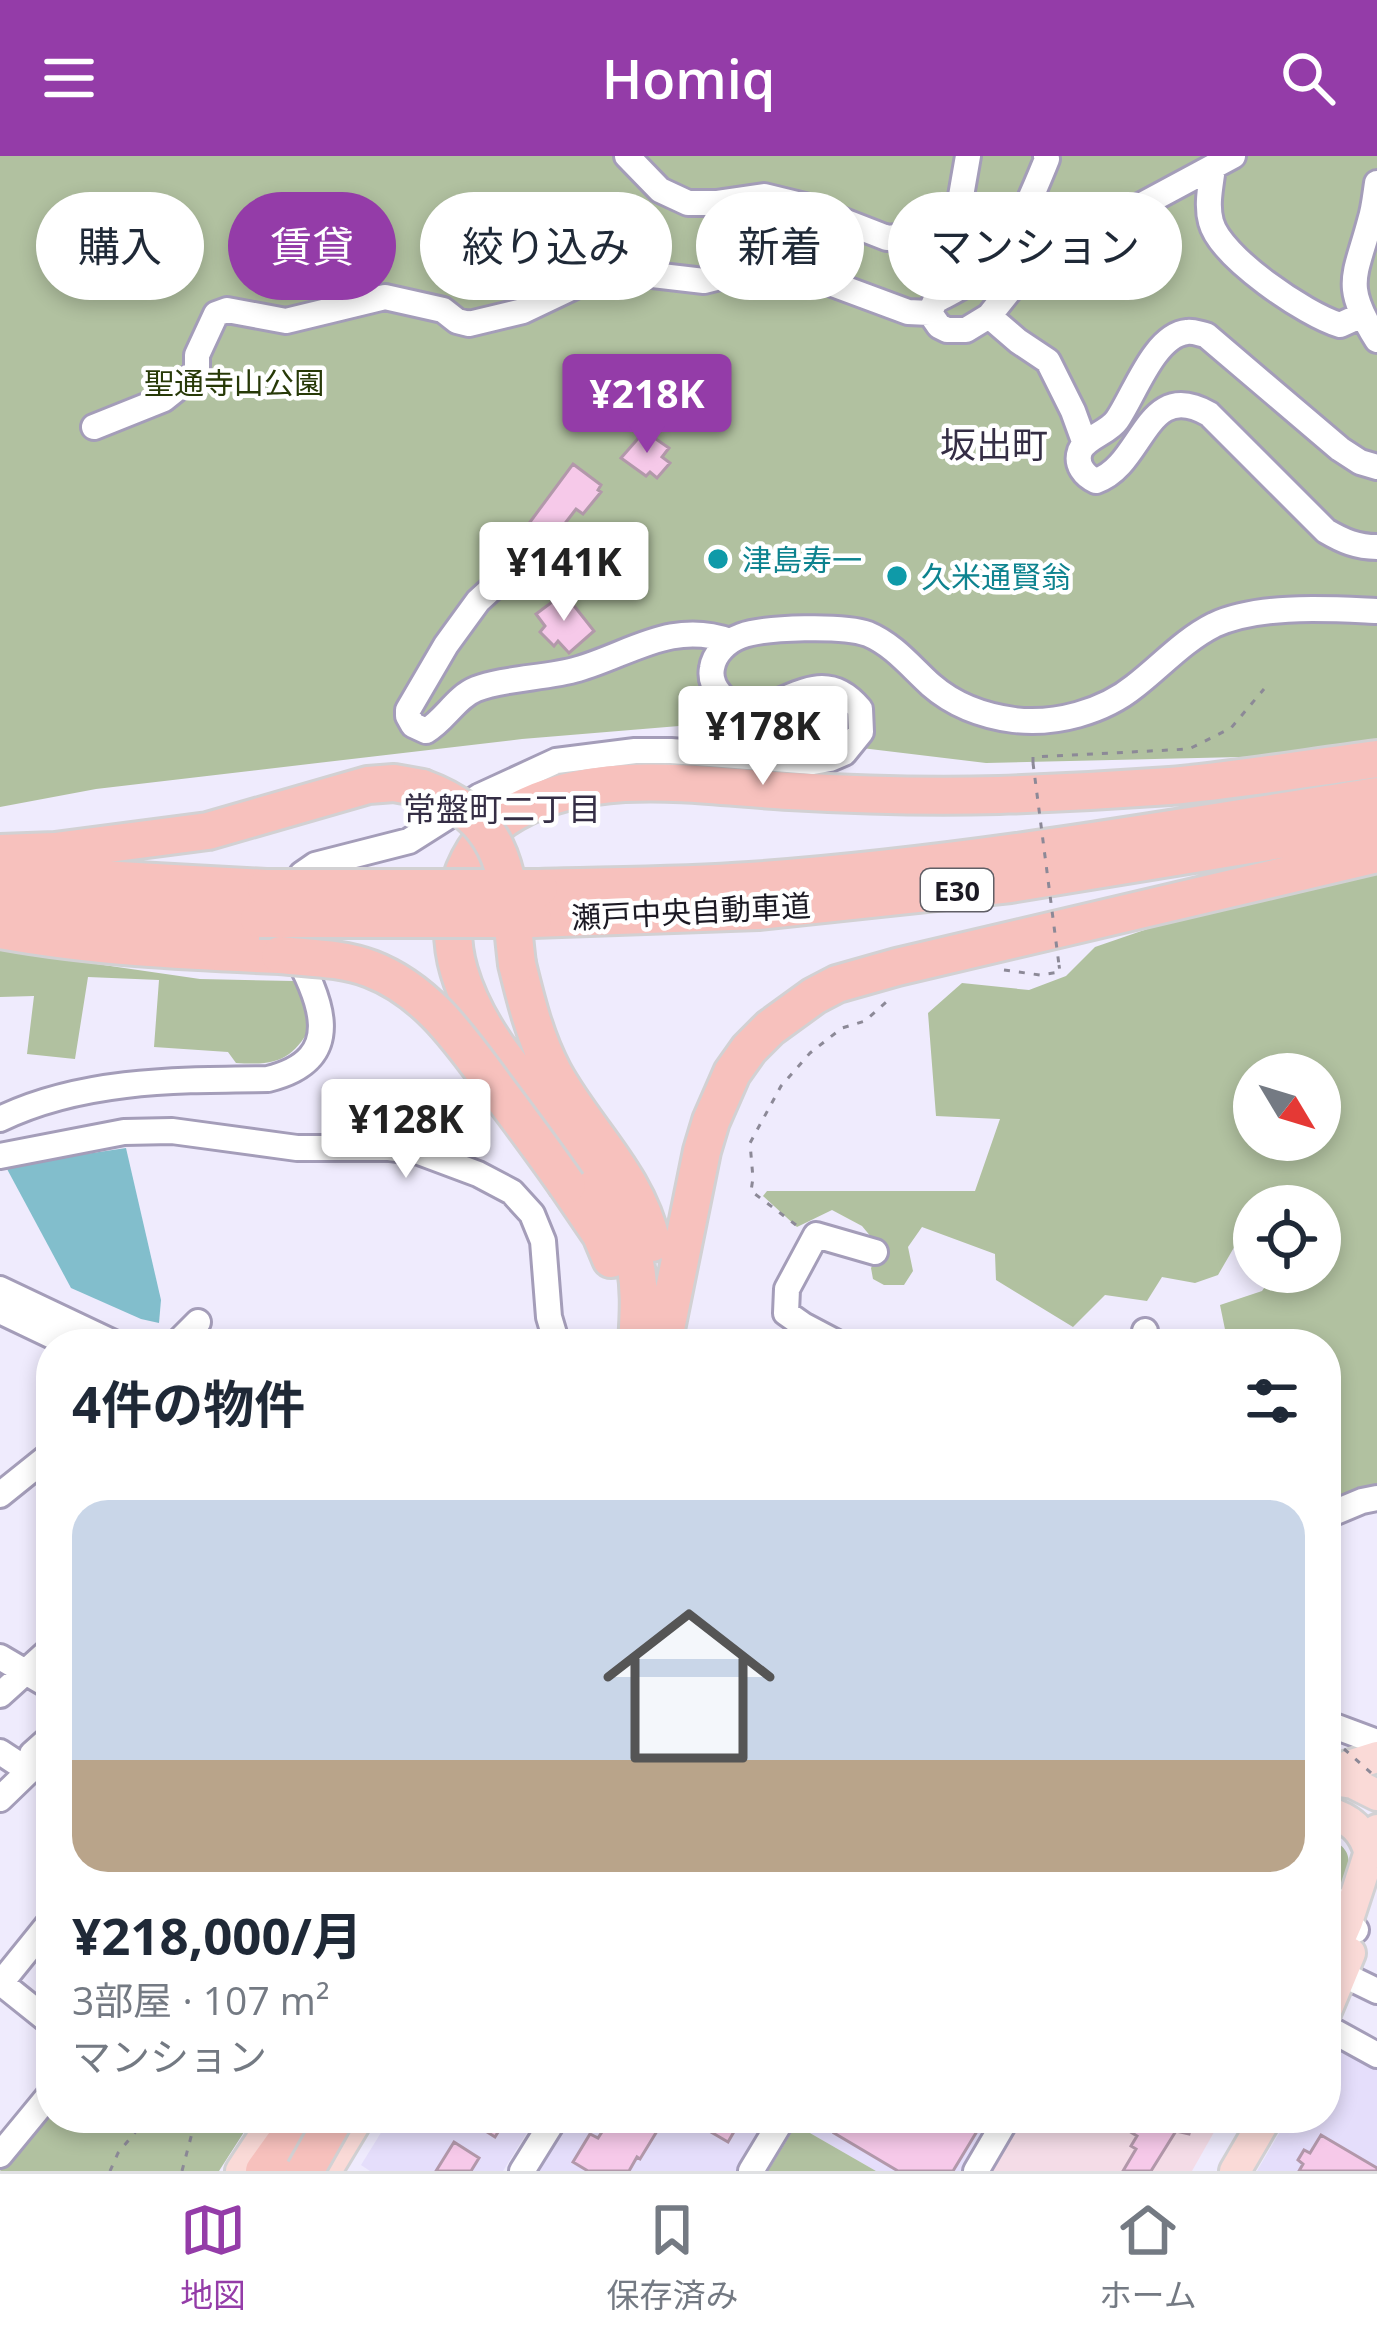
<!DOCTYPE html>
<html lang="ja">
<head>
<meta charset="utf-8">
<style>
  body { margin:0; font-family:"Open Sans","Noto Sans JP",sans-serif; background:#f2f2f3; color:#1f2937; height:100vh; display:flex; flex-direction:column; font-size:45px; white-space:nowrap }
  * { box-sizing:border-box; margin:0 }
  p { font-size:39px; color:#747a83 }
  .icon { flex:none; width:66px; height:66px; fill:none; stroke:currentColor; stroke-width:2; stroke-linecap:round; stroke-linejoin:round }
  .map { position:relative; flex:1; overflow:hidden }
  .panel { position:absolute; left:36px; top:1173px; width:1305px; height:804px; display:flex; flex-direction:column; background:#fff; border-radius:48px; box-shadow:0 6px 18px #0003 }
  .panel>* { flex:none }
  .guide { position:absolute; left:36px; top:36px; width:1305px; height:108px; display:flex; gap:24px }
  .needle { width:78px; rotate:128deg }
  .fabs { position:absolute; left:1233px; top:897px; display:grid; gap:24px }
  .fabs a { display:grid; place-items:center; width:108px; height:108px; border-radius:50%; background:#fff; box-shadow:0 6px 18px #0003; font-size:60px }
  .price { position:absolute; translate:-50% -102px; padding:0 27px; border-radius:12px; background:#fff; color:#222; font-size:39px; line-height:78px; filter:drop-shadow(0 3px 6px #0008) }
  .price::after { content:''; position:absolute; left:50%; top:72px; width:36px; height:27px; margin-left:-18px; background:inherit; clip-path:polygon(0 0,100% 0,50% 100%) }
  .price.on { background:#943ca8; color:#fff }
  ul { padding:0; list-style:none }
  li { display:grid; align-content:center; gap:24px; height:636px; padding:0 36px }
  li+li { border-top:3px solid #e0e1e3 }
  li span { display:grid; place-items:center; height:372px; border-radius:36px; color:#555 }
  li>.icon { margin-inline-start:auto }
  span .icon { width:216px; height:216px; fill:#fffc; stroke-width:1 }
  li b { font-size:51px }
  h2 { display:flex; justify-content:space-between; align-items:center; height:144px; padding:0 36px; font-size:51px }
  .pill { padding:0 42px; border-radius:54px; background:#fff; box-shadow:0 6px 18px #0003; font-size:42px; line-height:108px }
  .pill.on { background:#943ca8; color:#fff }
  header { display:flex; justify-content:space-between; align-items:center; height:156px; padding:0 36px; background:#943ca8; color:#fff; font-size:54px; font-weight:600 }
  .tab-bar { display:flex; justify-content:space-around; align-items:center; height:168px; border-top:3px solid #e0e1e3; background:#fff; font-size:33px; color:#747a83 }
  .tab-bar a { display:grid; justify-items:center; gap:6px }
  .tab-bar .on { color:#943ca8 }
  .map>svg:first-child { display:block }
  .commercial { fill:#f4dce7 }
  .built { fill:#e5defb }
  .green { fill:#b1c1a0; fill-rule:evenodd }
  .water { fill:#82becc }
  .building { fill:#f6c9e9; stroke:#b298aa; stroke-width:3 }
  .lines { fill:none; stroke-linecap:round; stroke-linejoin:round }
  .minor-casing { stroke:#a49db9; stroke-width:30 }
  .major-casing { stroke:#d2d1d3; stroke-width:36 }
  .highway-casing { stroke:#d2d1d3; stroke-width:42 }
  .path { stroke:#8c8997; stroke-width:3; stroke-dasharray:6 9; stroke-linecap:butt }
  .minor { stroke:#fff; stroke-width:24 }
  .major { stroke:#fadad7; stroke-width:30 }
  .highway { stroke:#f7c1bd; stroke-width:36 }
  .highway-bridge-casing { stroke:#d2d1d3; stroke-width:42; stroke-linecap:butt }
  .path-bridge { stroke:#8c8997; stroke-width:3; stroke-dasharray:6 9; stroke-linecap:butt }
  .highway-bridge { stroke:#f7c1bd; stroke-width:36 }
  .culture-dot { fill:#0f9aa8; stroke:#fff; stroke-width:4.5 }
  .labels { text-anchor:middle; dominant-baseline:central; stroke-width:9; stroke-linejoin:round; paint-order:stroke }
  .shield { fill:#fff; stroke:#605f66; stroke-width:3 }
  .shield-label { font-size:27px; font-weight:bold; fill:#1c1a24 }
  .park-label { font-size:30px; fill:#273907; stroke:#fff }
  .culture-label { font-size:30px; fill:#0d838f; stroke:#fff; text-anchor:start }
  .street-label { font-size:30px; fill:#1c1a24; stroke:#fff }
  .neighbourhood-label { font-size:33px; fill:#352e45; stroke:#fff }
  .quarter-label { font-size:36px; fill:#352e45; stroke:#fff }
</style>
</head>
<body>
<header><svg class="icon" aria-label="menu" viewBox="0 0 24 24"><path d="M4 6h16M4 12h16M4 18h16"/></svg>Homiq<svg class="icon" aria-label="search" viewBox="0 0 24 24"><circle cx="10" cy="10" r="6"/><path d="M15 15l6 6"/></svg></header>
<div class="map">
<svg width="1377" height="2015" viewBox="0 0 1377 2015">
  <rect width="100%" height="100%" fill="#efebfd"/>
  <path class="commercial" d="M1020 1962H1222L1192 2015H989Z"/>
  <path class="built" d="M1334 1884 1377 1908V2015H1257L1288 1962H1326V1898Z
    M390 1962H536L503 2015H370L361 2009Z
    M570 1962H772L740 2015H537Z
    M800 1962H994L963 2015H876L796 1969Z"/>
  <path class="green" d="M0 0H1377V592L1327 599 986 607 679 570 522 583 96 633 0 651Z
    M1377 715V1341L1326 1353V1188H1228L1220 1149 1262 1135 1275 1116H1320V1050H1254V1088H1236L1218 1119 1195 1127 1162 1121 1147 1145 1105 1139 1073 1171 996 1124 995 1098 922 1071 908 1091 913 1115 904 1129H884L873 1123 871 1112 881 1093 862 1070 832 1054 797 1071 763 1040 767 1035H975L1000 963 936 960 928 857 962 827 1029 834 1066 820 1095 791 1156 770ZM1254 918H1320V984H1254Z
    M0 794 200 823 293 825 307 844 314 865C294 903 279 910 236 907L228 896 154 891 159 824 88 821 75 903 27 898 34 840 0 841Z
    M1326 1681C1360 1695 1348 1712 1339 1741L1326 1708Z
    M51 1950V1962H253L219 2015H0Z
    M796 1969 876 2015H768Z"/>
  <path class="water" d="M126 992 161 1144 159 1167 141 1163 71 1132 7 1013 18 1008Z"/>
  <path class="building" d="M642 278 650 284 653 281 669 292 662 301 670 307 657 322 650 316 646 320 621 302Z
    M573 308 601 329 598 334 601 336 583 358 576 353 563 370 560 368 539 395 531 387H519L516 385Z
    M564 437 594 475 569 497 558 485 554 490 540 476 545 470 536 458Z
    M465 1962H507L495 1981Z
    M611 1962H665L640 2003 637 2001 629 2015H588L573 2006 590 1978 598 1982Z
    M687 1962H742L728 1986Z
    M843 1962H985L953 2015H898L834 1977Z
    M1108 1962H1190L1191 1971 1189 1978 1176 1975 1151 2015H1123L1136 1993 1131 1990 1137 1980Z
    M1321 1979 1377 2012V2015H1299L1303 2008 1298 2004 1304 1994 1310 1997Z
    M454 1986 479 2002 471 2015H436Z"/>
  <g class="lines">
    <defs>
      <path id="minor" d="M627 0 660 34 688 47H716L764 40 805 50 887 82 936 77 957 63 968 0
        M1046 0 1047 3C1029 47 1010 97 969 126 959 133 946 139 935 145L930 157 939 170 947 174H966L989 160 1033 105 1064 78 1089 64 1138 51 1233 0
        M1213 11C1211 29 1206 48 1211 66 1220 101 1306 159 1340 169L1362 159
        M1377 27C1375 40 1374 53 1370 65 1355 122 1342 128 1377 184
        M989 160 1018 185 1048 205 1073 255 1085 288
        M94 271 164 243 189 223 197 214V199L216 158 227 154 286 165 385 141 443 154 457 165 469 168 523 155 586 125 627 116 704 125 764 110 819 123 908 156 930 157
        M1377 311 1360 306 1340 293 1206 179C1200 178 1193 175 1187 176 1154 179 1134 240 1117 264 1108 277 1086 281 1080 295 1075 309 1085 320 1096 325 1144 309 1145 221 1209 258L1326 375C1343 385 1357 391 1377 391
        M525 402 478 445 446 489 408 554V560L413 569 426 575C445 564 456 541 476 533 503 522 548 522 578 513 630 498 672 464 730 485
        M288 739 302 718 315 709 409 685 480 640 556 605 635 595H671L813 606 830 603 844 597 861 576 860 553C850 541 838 532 822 532 790 532 747 574 720 538 714 531 710 522 712 512 714 498 727 485 741 480 765 471 844 469 868 478 894 489 911 511 931 529 955 550 984 560 1014 564 1055 569 1103 556 1135 530 1161 510 1184 484 1214 469 1259 448 1329 453 1377 455
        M0 963C83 923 179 924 268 923 350 903 319 841 292 790
        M0 1000 124 976 172 975 297 992H389L419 996 478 1018 512 1036 532 1058 543 1085 549 1161 557 1188
        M0 1133 116 1188
        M0 1155 69 1188
        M176 1188 198 1166
        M839 1188 803 1169 786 1157 787 1133 816 1079 875 1096
        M1144 1188 1145 1175
        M0 1339 51 1298
        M1326 1360 1362 1345 1377 1342
        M0 1501 51 1531
        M0 1539 51 1493
        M1326 1567 1377 1586
        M0 1596 29 1615
        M0 1643 29 1615 32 1598 51 1581
        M1326 1731 1347 1766 1356 1774
        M1342 1818 1377 1835
        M0 1826 51 1867
        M0 1828 51 1765
        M1326 1871 1377 1899
        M0 1999 51 1937
        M522 2015 555 1962
        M751 2015 783 1962
        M976 2015 1007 1962"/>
      <path id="major" d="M1326 1617 1377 1601
        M1326 1623 1353 1627 1377 1639
        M1326 1656C1350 1662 1364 1674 1370 1698
        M1326 1814 1347 1766 1377 1674
        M1326 1855 1350 1797
        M241 2015 276 1962
        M326 2015 358 1962
        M1235 2015 1266 1962"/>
      <path id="highway" d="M0 697 55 695 208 675 368 629 394 627 422 632
        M10 718 266 732
        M539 732C609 730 680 730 750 725 960 710 1169 673 1377 640
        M0 750 259 763
        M533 763 758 755 1010 728 1377 668
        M0 774C92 791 186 795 280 799
        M517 808C526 845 535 882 553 916 585 975 637 1019 652 1087
        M567 1029 601 1079 611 1103
        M637 1188C639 1158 641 1128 633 1098 630 1087 624 1075 619 1065 611 1045 603 1026 590 1009 545 946 481 891 459 815 442 758 461 685 515 656 598 610 699 630 790 635 859 639 929 641 999 639 1056 637 1113 634 1170 630 1239 624 1308 612 1377 603
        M663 1188 702 995 711 965 732 917 749 893 770 872 814 840 837 828 897 811 1377 698
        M264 2015 302 1962"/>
    </defs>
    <use href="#minor" class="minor-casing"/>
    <use href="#major" class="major-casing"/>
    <use href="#highway" class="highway-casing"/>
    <path class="path" d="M1033 607V601L1189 593 1231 572 1264 533
      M1004 814 1040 819 1060 816 1059 809
      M796 1069 751 1035 753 1022 750 987 781 930 810 897 842 872 865 865 892 841
      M110 2015 118 1997 147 1962
      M182 2015 196 1962"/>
    <use href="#minor" class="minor"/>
    <use href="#major" class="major"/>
    <use href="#highway" class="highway"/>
    <defs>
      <path id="highway-bridge" d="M422 632C513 665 507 726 517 808
        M266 732H539
        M259 763H533
        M280 799C310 802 342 802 371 813 428 835 461 885 496 932 520 964 544 996 567 1029
        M305 2015 335 1962"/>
    </defs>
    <use href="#highway-bridge" class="highway-bridge-casing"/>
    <path class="path-bridge" d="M1033 607 1059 809
      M1344 1593 1377 1622"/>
    <use href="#highway-bridge" class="highway-bridge"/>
  </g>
  <g class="culture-dot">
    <circle cx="718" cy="403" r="12"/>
    <circle cx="897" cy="420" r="12"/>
  </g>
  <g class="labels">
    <rect class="shield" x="921" y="713" width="72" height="42" rx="9"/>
    <g class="shield-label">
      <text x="957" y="734">E30</text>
    </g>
    <g class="park-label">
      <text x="234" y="226">聖通寺山公園</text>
    </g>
    <g class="culture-label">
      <text x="742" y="403">津島寿一</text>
      <text x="921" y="420">久米通賢翁</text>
    </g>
    <g class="street-label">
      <text transform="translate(691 755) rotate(-3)">瀬戸中央自動車道</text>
    </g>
    <g class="neighbourhood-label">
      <text x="502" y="652">常盤町二丁目</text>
    </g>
    <g class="quarter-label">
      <text x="994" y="288">坂出町</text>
    </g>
  </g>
</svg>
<div class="fabs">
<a><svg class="needle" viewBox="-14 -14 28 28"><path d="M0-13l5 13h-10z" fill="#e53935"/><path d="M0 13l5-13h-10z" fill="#747a83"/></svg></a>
<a><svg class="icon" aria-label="locate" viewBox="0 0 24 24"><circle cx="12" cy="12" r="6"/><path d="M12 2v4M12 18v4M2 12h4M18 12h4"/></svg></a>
</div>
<b class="price on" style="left:647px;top:300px">¥218K</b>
<b class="price" style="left:564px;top:468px">¥141K</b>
<b class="price" style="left:763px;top:632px">¥178K</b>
<b class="price" style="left:406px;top:1025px">¥128K</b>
<div class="guide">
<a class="pill">購入</a>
<a class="pill on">賃貸</a>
<a class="pill">絞り込み</a>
<a class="pill">新着</a>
<a class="pill">マンション</a>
</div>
<section class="panel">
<h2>4件の物件<svg class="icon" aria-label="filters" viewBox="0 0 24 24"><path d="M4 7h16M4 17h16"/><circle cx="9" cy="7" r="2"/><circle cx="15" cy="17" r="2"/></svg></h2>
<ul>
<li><span style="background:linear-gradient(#c9d6e8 70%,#b9a48a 0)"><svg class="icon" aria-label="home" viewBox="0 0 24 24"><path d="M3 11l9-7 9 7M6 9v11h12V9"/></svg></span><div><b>¥218,000/月</b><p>3部屋 · 107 m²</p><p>マンション</p></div></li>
</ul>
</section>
</div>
<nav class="tab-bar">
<a class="on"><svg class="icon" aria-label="map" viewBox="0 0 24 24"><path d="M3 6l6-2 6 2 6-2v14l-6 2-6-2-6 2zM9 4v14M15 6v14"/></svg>地図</a>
<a><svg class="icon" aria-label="saved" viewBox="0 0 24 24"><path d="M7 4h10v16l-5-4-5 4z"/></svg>保存済み</a>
<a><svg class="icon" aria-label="home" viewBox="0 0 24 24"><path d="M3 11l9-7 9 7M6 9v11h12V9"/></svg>ホーム</a>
</nav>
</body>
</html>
